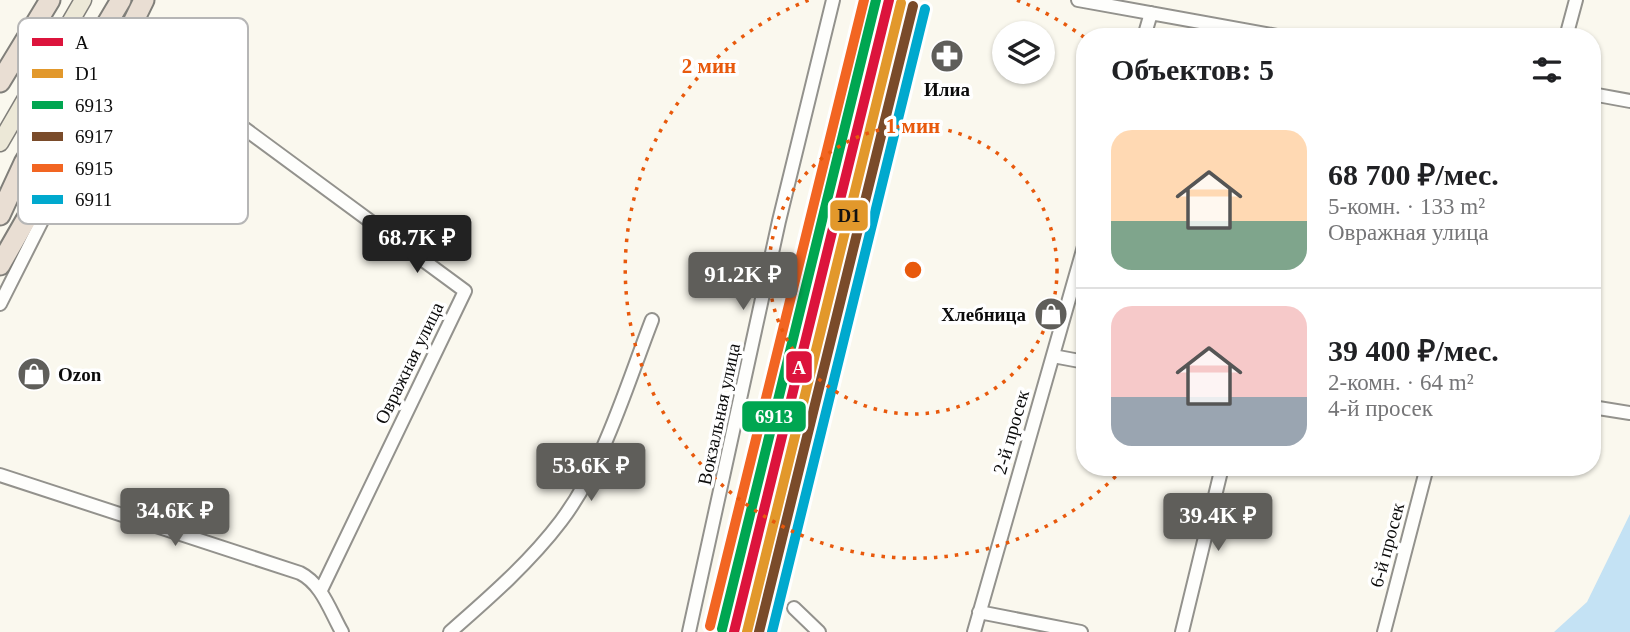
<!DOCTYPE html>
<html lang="ru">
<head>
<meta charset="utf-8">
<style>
  body { margin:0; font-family:Georgia,serif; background:#f2f2f2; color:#202124; height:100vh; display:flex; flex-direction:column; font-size:26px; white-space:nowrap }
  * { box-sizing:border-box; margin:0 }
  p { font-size:23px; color:#757577 }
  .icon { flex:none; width:38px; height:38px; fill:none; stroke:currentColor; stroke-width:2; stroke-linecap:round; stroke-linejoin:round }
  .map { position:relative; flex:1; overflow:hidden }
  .side { position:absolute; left:1076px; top:28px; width:525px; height:448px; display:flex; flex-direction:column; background:#fff; border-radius:28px; box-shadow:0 2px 5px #0004 }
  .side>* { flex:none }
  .tools { position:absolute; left:992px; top:21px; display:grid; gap:14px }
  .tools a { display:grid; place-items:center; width:63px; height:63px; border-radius:50%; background:#fff; box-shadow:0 2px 5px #0004; font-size:35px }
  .price { position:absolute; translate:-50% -60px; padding:0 16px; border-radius:7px; background:#5f5e5a; color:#fff; font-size:23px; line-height:46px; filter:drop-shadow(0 2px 4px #0008) }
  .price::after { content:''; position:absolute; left:50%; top:42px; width:21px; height:16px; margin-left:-10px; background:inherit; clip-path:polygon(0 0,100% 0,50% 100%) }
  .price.on { background:#222; color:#fff }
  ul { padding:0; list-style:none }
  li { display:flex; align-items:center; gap:21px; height:175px; padding:0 35px }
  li+li { border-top:2px solid #e0e0e0 }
  li span { display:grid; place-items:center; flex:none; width:196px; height:140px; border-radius:21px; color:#555 }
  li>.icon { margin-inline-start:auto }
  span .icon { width:84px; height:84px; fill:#fffc; stroke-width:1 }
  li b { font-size:30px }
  h2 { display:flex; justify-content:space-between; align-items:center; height:84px; padding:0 35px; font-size:30px }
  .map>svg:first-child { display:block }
  .water { fill:#c4e2f4 }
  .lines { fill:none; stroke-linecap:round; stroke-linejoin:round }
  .minor-casing { stroke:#93928d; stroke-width:16 }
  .major-casing { stroke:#807f7a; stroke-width:19 }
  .highway-casing { stroke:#807f7a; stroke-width:23 }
  .minor { stroke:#fefefc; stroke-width:12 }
  .major { stroke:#ece8d7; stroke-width:16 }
  .highway { stroke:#e9ded3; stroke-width:19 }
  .rail-1-casing { stroke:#fff; stroke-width:16 }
  .rail-2-casing { stroke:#fff; stroke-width:16 }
  .rail-3-casing { stroke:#fff; stroke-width:16 }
  .rail-4-casing { stroke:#fff; stroke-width:16 }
  .rail-5-casing { stroke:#fff; stroke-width:16 }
  .rail-6-casing { stroke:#fff; stroke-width:16 }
  .rail-1 { stroke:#dc143c; stroke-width:10 }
  .rail-2 { stroke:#e2982b; stroke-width:10 }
  .rail-3 { stroke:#00a651; stroke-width:10 }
  .rail-4 { stroke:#7a4b2a; stroke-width:10 }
  .rail-5 { stroke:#f26522; stroke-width:10 }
  .rail-6 { stroke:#00a9ce; stroke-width:10 }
  .ring { fill:none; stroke:#e8590c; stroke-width:3.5; stroke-dasharray:3.5 7 }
  .labels { text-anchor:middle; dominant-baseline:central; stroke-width:7; stroke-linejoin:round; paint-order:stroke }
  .poi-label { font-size:19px; font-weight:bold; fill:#0b0b0b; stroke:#fff }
  .street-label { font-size:19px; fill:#0b0b0b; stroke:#fff }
  .key { fill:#fff; stroke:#b6b6b6; stroke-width:2 }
  .key-label { font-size:19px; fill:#0b0b0b }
  .centre { fill:#e8590c; stroke:#fff; stroke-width:3.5 }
  .ring-label { font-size:21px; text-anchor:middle; font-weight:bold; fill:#e8590c; stroke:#fff; stroke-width:7; stroke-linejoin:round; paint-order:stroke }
  .line-badge { stroke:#fff; stroke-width:2.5 }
  .badge-label { font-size:19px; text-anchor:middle; font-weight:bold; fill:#fff }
  .pale-badge-label { font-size:19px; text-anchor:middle; font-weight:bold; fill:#111 }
</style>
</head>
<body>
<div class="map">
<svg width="1630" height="632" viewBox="0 0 1630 632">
  <rect width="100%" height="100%" fill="#faf8ee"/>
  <path class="water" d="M1630 514V632H1554L1587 602Z"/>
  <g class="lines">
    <defs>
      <path id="minor" d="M1078 0 1283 37
        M1144 37 1151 13
        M1566 37 1576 0
        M1592 94 1630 101
        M0 304 61 183 117 84 132 64 222 112 465 291 321 590
        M1053 356 1085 362
        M1592 407 1630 413
        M0 475 300 573C322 584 330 611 342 632
        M794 608 819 632
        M979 612 1081 632
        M450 632C489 598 530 562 561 521 604 464 626 387 652 320
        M689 632 779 221 833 0
        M974 632 1085 243
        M1182 632 1222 467
        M1384 632 1427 467"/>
      <path id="major" d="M0 143 83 0"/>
      <path id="highway" d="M0 82 50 0
        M0 215 24 163 121 0
        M0 265 98 94 144 0"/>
    </defs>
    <use href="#minor" class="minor-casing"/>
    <use href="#major" class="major-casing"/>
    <use href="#highway" class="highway-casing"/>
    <use href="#minor" class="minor"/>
    <use href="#major" class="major"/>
    <use href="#highway" class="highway"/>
    <defs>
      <path id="rail-1" d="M734 632 889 0"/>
      <path id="rail-2" d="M747 632 901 3"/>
      <path id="rail-3" d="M722 629 876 0"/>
      <path id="rail-4" d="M759 632 913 6"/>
      <path id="rail-5" d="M710 626 864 0"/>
      <path id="rail-6" d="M772 632 925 9"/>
    </defs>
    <use href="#rail-1" class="rail-1-casing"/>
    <use href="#rail-2" class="rail-2-casing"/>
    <use href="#rail-3" class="rail-3-casing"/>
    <use href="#rail-4" class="rail-4-casing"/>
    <use href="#rail-5" class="rail-5-casing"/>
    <use href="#rail-6" class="rail-6-casing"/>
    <use href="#rail-1" class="rail-1"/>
    <use href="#rail-2" class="rail-2"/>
    <use href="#rail-3" class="rail-3"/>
    <use href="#rail-4" class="rail-4"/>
    <use href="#rail-5" class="rail-5"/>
    <use href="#rail-6" class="rail-6"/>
  </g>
  <g class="ring">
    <circle cx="913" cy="270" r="144"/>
    <path d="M1123 469A289 289 0 1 1 809 0M1017 0A289 289 0 0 1 1085 38"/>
  </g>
  <defs>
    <symbol id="pharmacy-disc" viewBox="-11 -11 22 22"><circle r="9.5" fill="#5f5e5a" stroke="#fff"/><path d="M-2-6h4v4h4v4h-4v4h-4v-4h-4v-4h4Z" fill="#fff"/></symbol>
    <symbol id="shop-disc" viewBox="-11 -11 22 22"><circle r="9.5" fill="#5f5e5a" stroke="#fff"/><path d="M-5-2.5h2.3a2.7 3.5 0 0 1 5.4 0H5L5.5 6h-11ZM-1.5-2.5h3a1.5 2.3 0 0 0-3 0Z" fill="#fff"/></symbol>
  </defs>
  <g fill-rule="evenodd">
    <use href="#pharmacy-disc" x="928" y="37" width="38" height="38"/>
    <use href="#shop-disc" x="1032" y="295" width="38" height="38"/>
    <use href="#shop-disc" x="15" y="355" width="38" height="38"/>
  </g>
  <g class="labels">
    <g class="poi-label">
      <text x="947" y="89">Илиа</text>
      <text x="1026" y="314" text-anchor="end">Хлебница</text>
      <text x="58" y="374" text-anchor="start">Ozon</text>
    </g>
    <g class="street-label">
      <text transform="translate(409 363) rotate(-64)">Овражная улица</text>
      <text transform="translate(719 414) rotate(-78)">Вокзальная улица</text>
      <text transform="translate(1011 432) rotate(-74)">2-й просек</text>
      <text transform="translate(1387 545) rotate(-75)">6-й просек</text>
    </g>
  </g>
  <rect x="18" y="18" width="230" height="206" rx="10" class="key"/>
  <rect x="32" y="38" width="31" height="8" fill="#dc143c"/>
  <rect x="32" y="69" width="31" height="9" fill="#e2982b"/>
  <rect x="32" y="101" width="31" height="8" fill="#00a651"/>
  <rect x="32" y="132" width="31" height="9" fill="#7a4b2a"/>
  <rect x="32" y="164" width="31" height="8" fill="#f26522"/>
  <rect x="32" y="195" width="31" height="9" fill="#00a9ce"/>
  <g class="key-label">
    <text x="75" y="49">A</text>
    <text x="75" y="80">D1</text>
    <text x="75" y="112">6913</text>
    <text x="75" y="143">6917</text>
    <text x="75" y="175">6915</text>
    <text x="75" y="206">6911</text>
  </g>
  <circle cx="913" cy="270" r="10" class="centre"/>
  <g class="ring-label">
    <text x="709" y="73">2 мин</text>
    <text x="913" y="133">1 мин</text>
  </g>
  <g class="line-badge">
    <rect x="829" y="199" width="40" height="33" rx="7" fill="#e2982b"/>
    <rect x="785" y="350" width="28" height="34" rx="7" fill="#dc143c"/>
    <rect x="741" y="400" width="66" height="33" rx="7" fill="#00a651"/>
  </g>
  <g class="badge-label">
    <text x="799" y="374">A</text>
    <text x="774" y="423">6913</text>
  </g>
  <g class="pale-badge-label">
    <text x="849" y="222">D1</text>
  </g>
</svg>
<div class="tools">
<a><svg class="icon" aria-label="layers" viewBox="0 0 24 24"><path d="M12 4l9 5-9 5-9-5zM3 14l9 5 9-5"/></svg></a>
</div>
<b class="price on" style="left:417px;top:275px">68.7K ₽</b>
<b class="price" style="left:743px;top:312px">91.2K ₽</b>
<b class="price" style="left:591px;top:503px">53.6K ₽</b>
<b class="price" style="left:175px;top:548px">34.6K ₽</b>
<b class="price" style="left:1218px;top:553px">39.4K ₽</b>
<section class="side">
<h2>Объектов: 5<svg class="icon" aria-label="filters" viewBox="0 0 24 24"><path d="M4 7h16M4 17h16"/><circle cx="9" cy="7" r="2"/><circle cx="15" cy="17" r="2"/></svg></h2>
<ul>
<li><span style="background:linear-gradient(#ffd9b3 65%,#7fa58c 0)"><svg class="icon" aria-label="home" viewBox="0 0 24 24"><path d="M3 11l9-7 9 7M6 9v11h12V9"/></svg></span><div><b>68 700 ₽/мес.</b><p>5-комн. · 133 m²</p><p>Овражная улица</p></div></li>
<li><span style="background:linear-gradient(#f6c9c9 65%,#9aa5b1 0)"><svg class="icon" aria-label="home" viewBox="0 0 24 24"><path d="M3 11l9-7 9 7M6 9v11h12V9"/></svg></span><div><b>39 400 ₽/мес.</b><p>2-комн. · 64 m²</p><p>4-й просек</p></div></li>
</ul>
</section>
</div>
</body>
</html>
